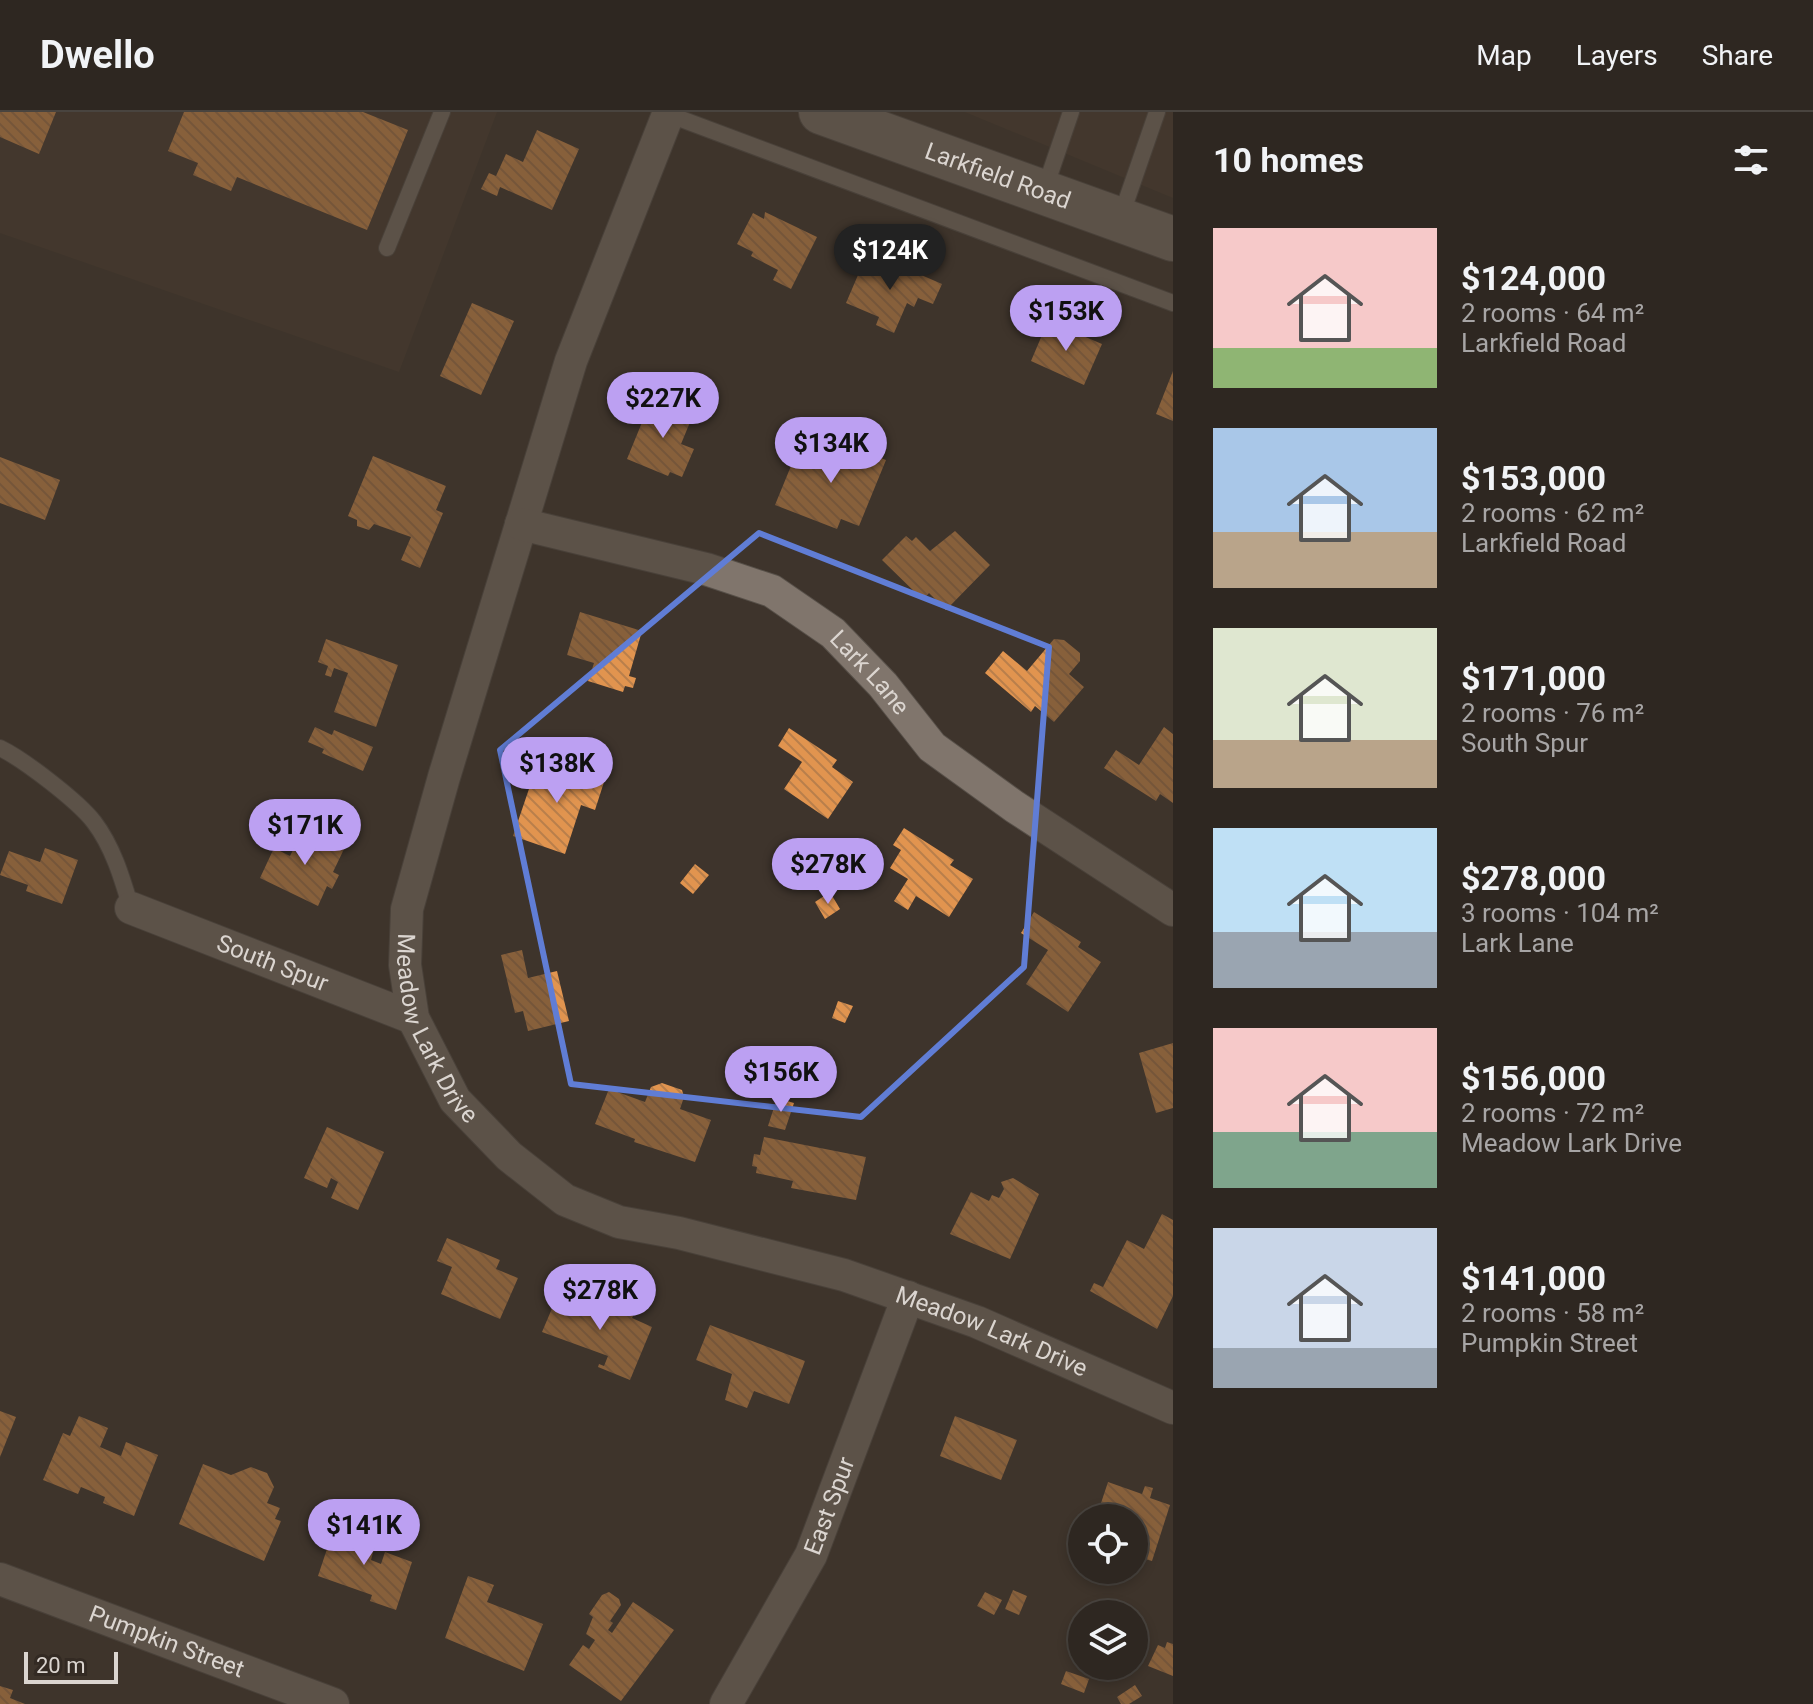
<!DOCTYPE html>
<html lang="en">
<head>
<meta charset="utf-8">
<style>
  body { margin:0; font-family:Roboto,sans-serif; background:#3a332e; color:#f1f3f6; height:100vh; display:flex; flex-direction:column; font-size:30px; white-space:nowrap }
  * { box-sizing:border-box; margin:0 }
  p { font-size:26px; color:#a7a5a5 }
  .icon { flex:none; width:44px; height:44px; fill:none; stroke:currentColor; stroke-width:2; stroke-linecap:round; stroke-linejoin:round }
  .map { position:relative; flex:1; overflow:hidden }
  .sheet { display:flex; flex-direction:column; background:#2e2721; width:640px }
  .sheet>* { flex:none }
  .fabs { position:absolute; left:1068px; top:1392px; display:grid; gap:16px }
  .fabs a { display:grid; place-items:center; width:80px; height:80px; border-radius:50%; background:#2e2721; box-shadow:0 4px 12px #0003,0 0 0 2px #49443f; font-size:40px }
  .scale { position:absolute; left:24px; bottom:20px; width:94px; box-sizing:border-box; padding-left:8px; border:4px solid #dbd5d0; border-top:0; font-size:22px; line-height:28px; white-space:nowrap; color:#dbd5d0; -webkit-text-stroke:6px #332a23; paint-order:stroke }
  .price { position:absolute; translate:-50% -68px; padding:0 18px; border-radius:28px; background:#bca0f2; color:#111; font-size:26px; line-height:52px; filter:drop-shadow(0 2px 4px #0008) }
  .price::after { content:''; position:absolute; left:50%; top:48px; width:24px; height:18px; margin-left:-12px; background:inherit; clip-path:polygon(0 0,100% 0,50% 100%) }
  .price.on { background:#222; color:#fff }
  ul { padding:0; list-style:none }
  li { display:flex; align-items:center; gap:24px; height:200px; padding:0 40px }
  li span { display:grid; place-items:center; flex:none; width:224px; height:160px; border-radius:0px; color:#555 }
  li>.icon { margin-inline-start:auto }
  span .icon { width:96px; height:96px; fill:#fffc; stroke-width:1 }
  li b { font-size:34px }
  h2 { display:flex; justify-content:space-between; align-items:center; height:96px; padding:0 40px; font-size:34px }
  header { display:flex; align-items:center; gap:48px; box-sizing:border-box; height:112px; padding:0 40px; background:#2e2721; border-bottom:2px solid #49443f }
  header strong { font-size:38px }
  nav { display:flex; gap:44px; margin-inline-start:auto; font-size:28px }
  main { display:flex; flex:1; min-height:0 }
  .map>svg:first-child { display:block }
  .built { fill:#4a3b2f }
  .building { fill:url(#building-back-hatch) }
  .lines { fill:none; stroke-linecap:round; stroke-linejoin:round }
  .service-casing { stroke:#575049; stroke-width:18 }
  .minor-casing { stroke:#575049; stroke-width:34 }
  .secondary-casing { stroke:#575049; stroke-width:46 }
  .service { stroke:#80756c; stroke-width:16 }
  .minor { stroke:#80756c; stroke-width:32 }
  .secondary { stroke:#80756c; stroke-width:44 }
  .marked { fill:none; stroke:#607dd5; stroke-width:6; stroke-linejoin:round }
  .labels { text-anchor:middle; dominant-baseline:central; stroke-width:8; stroke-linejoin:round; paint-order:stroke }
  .street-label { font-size:24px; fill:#dbd5d0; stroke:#332a23 }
</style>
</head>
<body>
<header>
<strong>Dwello</strong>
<nav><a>Map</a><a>Layers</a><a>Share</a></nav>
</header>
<main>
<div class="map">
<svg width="1173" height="1592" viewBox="0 0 1173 1592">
  <defs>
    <pattern id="building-back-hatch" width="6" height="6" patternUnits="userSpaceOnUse" patternTransform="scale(2)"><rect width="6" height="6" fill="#e1944f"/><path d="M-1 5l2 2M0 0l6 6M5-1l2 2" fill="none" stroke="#b97f4b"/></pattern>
  </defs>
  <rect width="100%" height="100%" fill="#3e342c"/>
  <path class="built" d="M0 0H497L399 260 0 121Z
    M965 0H1173V86Z"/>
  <path class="building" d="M0 0H56L39 42 0 25Z
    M184 0H363L408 18 367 118 237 65 231 79 193 63 198 51 168 39Z
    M537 18 579 37 552 98 500 75 497 84 481 77 489 61 496 64 506 42 523 50Z
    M765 100 817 125 791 177 773 168 778 158 751 144 753 140 737 132 753 101 764 107Z
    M864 149 886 158 889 149 942 172 933 192 918 186 914 195 907 191 894 221 876 213 879 205 846 191Z
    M472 191 514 209 481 283 440 264Z
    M1048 209 1102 232 1084 273 1031 249Z
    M1173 259V309L1156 302Z
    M652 286 693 303 681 332 694 337 682 365 670 360 668 364 627 347Z
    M840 330 886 348 859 414 841 407 837 417 775 393 800 332 834 345Z
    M373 344 446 374 436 398 443 401 420 456 401 448 411 425 374 412 369 418 357 414V408L348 404Z
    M0 345 60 368 45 408 0 391Z
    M955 419 990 453 946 498 929 481 923 488 882 448 906 424 912 429 916 425 930 439Z
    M580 500 642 519 629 564 636 566 633 576 625 574 623 580 588 569 594 551 567 543Z
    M326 527 398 553 376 615 334 600 348 561 334 556 331 565 325 563 328 554 318 550Z
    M1054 527 1064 528 1080 541V549L1069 562 1084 575 1054 610 1035 594 1031 600 985 561 1003 539 1027 559Z
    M315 615 332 623 334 618 373 635 363 659 322 641 324 637 308 630Z
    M1164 615 1173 622V691L1160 682 1156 689 1104 656 1116 638 1139 653Z
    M789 616 837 648 832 655 853 670 828 707 784 677 802 650 778 634Z
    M545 647 605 667 595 698 581 693 565 742 513 724 532 668 538 670Z
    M304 716 345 735 333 760 339 763 332 777 327 774 318 794 260 766 274 736 290 744Z
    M904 716 954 748 950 753 973 767 949 805 916 784 908 798 894 789 908 767 890 756 901 738 893 733Z
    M45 736 78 748 62 792 26 779 28 773 0 763 9 739 40 750Z
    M695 752 709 763 693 782 680 771Z
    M830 780 840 797 825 807 815 790Z
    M1034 800 1081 830 1078 835 1101 850 1068 900 1026 872 1048 838 1021 821Z
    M522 838 528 866 557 859 569 909 528 919 523 899 515 901 501 843Z
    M838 889 853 894 845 911 832 906Z
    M1173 931V996L1156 1001 1139 941Z
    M662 971 682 978 684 985 680 997 711 1008 695 1050 634 1030 635 1027 595 1012 609 977 645 990 651 975Z
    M777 986 794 991 785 1018 768 1014Z
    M327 1015 384 1040 358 1098 331 1086 338 1070 331 1066 327 1076 304 1066Z
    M764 1025 866 1045 856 1088 791 1076 793 1069 756 1061 757 1055 752 1054 754 1042 760 1043Z
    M1013 1066 1039 1082 1010 1147 950 1122 971 1080 989 1089 992 1083 999 1086 1004 1077 1001 1070Z
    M1162 1102 1173 1108V1184L1157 1217 1090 1179 1094 1171 1103 1175 1127 1128 1144 1137Z
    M447 1126 500 1148 496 1157 518 1166 500 1207 441 1182 452 1155 437 1149Z
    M559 1180 623 1203 627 1194 636 1198 632 1206 652 1215 630 1268 598 1255 599 1252 604 1254 608 1244 542 1220Z
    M710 1213 805 1249 789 1292 754 1279 747 1296 725 1288 732 1262 696 1248Z
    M0 1299 16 1305 0 1345Z
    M79 1304 108 1316 100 1335 121 1344 126 1330 158 1343 134 1404 103 1391 105 1385 81 1375 78 1382 43 1368 63 1321 70 1324Z
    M955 1304 1017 1328 1001 1368 940 1344Z
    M203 1352 231 1363 251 1355 267 1361 274 1375 267 1391 280 1396 275 1407 281 1409 264 1449 179 1412Z
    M1108 1370 1142 1382 1145 1374 1153 1376 1150 1386 1170 1393 1152 1449 1134 1444V1406H1096Z
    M337 1407 366 1417 361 1433 374 1437 371 1448 381 1452 385 1440 412 1450 396 1498 370 1489 372 1483 318 1464Z
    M468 1464 494 1473 487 1490 543 1512 524 1559 445 1526Z
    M1013 1478 1027 1484 1019 1503 1005 1497Z
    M609 1480 619 1487 621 1493 610 1509 613 1511 608 1518 612 1521 633 1490 674 1518 621 1589 569 1553 583 1533 589 1537 595 1528 586 1522 593 1505 589 1502 602 1483Z
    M985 1480 1002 1488 994 1503 977 1494Z
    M1167 1530 1173 1532V1564L1148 1554 1158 1533 1165 1536Z
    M1066 1559 1089 1567 1084 1581 1061 1572Z
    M1135 1573 1142 1584 1129 1592H1121L1117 1585Z
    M0 1574 13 1578 10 1586 25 1592H0Z"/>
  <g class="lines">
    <defs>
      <path id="service" d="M665 1 1173 191
        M1044 79 1071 0
        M1120 107 1157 0
        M387 136 442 0
        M0 636C23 647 78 689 94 710 113 735 122 766 131 796"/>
      <g id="minor">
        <path id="s1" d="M669 0 571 249 444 665 407 797 405 853 413 906 455 988 509 1044 565 1088 619 1110 679 1121 844 1163 977 1210 1173 1296"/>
        <path id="s2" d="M521 412 706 457 772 479 833 521 883 573 932 635 1015 695 1173 798"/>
        <path id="s3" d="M131 796 413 906"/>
        <path id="s4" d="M0 1467 333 1592"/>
        <path id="s5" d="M726 1592 811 1443 908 1185"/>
      </g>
      <g id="secondary">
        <path id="s6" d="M821 0 1173 127"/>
      </g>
    </defs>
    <use href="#service" class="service-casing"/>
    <use href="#minor" class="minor-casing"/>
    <use href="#secondary" class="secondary-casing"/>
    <use href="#service" class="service"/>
    <use href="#minor" class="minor"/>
    <use href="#secondary" class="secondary"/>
  </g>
  <path d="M0 0H1173V1592H0ZM759 421 1049 535 1024 855 861 1005 571 972 500 638Z" fill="#3e342c" fill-opacity=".55" fill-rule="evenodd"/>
  <path class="marked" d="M759 421 1049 535 1024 855 861 1005 571 972 500 638Z"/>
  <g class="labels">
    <g class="street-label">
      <text stroke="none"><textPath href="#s6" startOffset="188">Larkfield Road</textPath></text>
      <text stroke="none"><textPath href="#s2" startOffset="388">Lark Lane</textPath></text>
      <text stroke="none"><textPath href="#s3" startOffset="152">South Spur</textPath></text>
      <text stroke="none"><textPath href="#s1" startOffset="966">Meadow Lark Drive</textPath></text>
      <text stroke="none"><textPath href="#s1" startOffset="1638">Meadow Lark Drive</textPath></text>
      <text stroke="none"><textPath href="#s5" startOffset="224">East Spur</textPath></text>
      <text stroke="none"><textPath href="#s4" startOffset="178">Pumpkin Street</textPath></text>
    </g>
  </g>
</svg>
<div class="fabs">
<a><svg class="icon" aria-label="locate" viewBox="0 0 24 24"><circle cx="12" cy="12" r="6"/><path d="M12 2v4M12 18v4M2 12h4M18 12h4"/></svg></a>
<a><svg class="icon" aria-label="layers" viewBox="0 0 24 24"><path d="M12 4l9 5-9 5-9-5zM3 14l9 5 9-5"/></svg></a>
</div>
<div class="scale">20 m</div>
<b class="price on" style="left:890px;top:180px">$124K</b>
<b class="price" style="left:1066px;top:241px">$153K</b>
<b class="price" style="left:663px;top:328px">$227K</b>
<b class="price" style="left:831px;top:373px">$134K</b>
<b class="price" style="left:557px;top:693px">$138K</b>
<b class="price" style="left:305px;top:755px">$171K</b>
<b class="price" style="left:828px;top:794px">$278K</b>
<b class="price" style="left:781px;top:1002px">$156K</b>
<b class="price" style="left:600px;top:1220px">$278K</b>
<b class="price" style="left:364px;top:1455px">$141K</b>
</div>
<section class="sheet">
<h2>10 homes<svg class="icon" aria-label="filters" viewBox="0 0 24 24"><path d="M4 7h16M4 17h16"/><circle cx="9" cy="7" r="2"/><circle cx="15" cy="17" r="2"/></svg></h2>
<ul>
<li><span style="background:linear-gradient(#f6c9c9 75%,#8fb573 0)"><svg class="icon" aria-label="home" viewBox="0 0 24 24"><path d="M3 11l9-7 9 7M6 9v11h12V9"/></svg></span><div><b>$124,000</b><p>2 rooms · 64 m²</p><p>Larkfield Road</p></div></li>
<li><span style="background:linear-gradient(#a9c7e8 65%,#b9a48a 0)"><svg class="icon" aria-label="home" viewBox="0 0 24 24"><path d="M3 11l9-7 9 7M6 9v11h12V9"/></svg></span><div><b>$153,000</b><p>2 rooms · 62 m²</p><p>Larkfield Road</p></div></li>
<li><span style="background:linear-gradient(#dfe7d0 70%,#b9a48a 0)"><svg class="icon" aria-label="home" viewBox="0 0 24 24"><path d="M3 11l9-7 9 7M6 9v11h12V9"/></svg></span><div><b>$171,000</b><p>2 rooms · 76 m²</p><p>South Spur</p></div></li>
<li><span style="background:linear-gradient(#bfe0f5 65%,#9aa5b1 0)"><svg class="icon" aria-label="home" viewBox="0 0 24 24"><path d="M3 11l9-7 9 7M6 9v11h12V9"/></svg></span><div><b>$278,000</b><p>3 rooms · 104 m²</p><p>Lark Lane</p></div></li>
<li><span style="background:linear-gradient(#f6c9c9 65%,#7fa58c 0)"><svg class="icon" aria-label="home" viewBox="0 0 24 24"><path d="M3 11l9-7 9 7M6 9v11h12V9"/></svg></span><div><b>$156,000</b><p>2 rooms · 72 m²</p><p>Meadow Lark Drive</p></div></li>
<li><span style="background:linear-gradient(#c9d6e8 75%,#9aa5b1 0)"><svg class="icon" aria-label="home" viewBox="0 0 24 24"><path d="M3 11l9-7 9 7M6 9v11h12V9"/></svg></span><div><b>$141,000</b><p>2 rooms · 58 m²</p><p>Pumpkin Street</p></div></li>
</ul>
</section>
</main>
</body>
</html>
